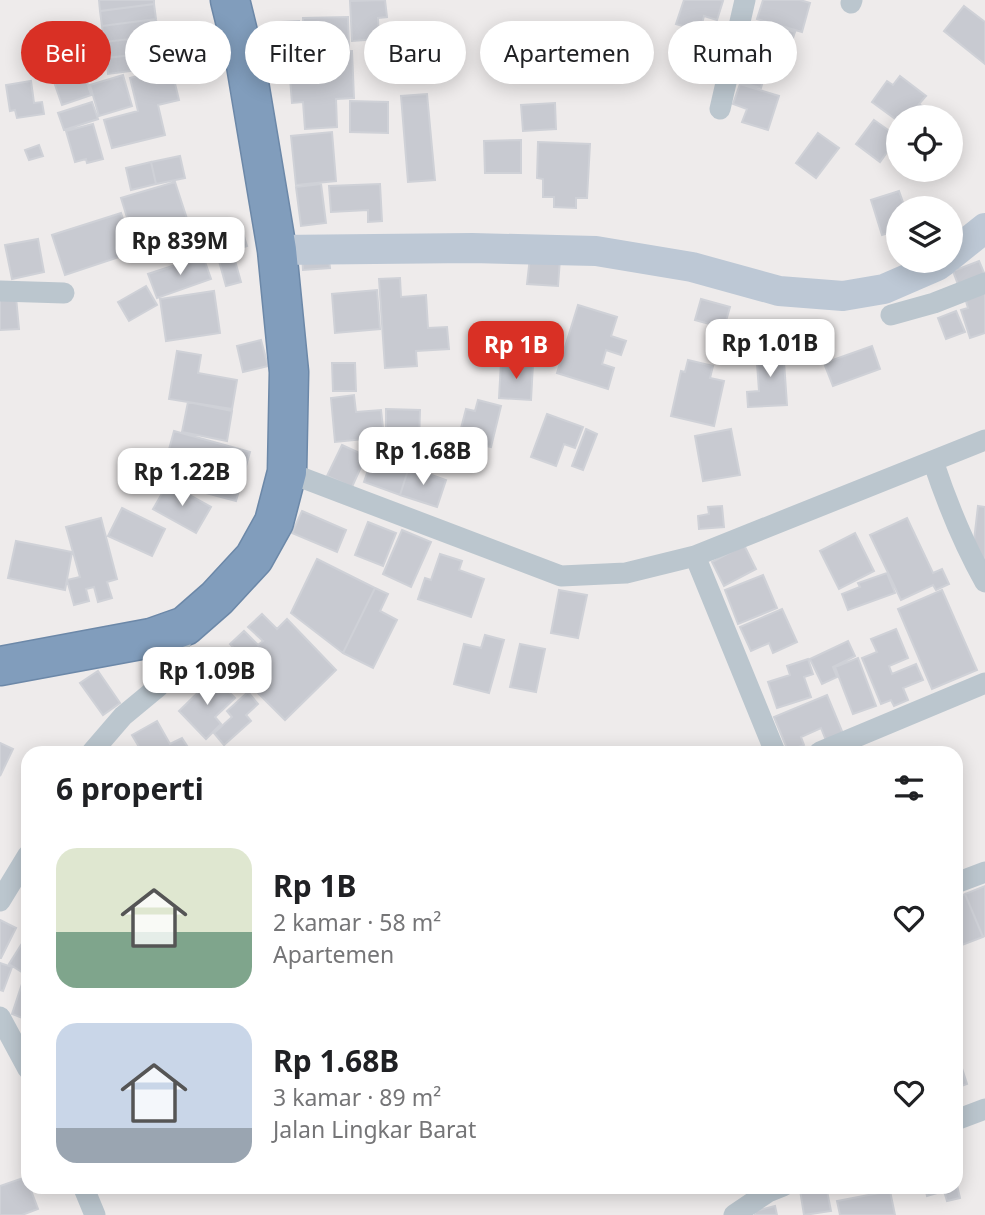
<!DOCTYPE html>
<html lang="id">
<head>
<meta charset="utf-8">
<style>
  body { margin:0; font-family:"Noto Sans",sans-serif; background:#f6f6f6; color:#202124; height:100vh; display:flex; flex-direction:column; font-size:26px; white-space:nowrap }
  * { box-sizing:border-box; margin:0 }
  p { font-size:23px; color:#757577 }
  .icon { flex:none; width:38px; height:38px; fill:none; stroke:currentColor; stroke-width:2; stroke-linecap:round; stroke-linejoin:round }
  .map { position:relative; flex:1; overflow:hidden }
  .sheet { position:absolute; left:21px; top:746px; width:942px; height:448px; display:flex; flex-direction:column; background:#fff; border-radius:21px; box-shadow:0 4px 18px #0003 }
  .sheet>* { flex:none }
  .banner { position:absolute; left:21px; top:21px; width:943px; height:63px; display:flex; gap:14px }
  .buttons { position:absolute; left:886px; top:105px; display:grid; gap:14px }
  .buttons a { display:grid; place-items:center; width:77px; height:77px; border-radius:50%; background:#fff; box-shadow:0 4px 18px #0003; font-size:35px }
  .price { position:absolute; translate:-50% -60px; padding:0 16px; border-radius:14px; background:#fff; color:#222; font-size:23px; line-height:46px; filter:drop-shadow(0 2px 4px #0008) }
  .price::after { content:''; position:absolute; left:50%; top:42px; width:21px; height:16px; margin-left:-10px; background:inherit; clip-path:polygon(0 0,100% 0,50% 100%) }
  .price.active { background:#d93025; color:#fff }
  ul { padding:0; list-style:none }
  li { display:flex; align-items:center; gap:21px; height:175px; padding:0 35px }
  li span { display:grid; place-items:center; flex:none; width:196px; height:140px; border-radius:21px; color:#555 }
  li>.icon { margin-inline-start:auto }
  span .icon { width:84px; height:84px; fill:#fffc; stroke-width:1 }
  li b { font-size:30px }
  h2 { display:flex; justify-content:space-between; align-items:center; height:84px; padding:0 35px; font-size:30px }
  .pill { padding:0 24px; border-radius:32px; background:#fff; box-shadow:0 4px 18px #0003; font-size:24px; line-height:63px }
  .pill.active { background:#d93025; color:#fff }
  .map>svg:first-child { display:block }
  .building { fill:#c8cad1; stroke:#cfd1d7; stroke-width:2 }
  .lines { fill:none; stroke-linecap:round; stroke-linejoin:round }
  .highway-casing { stroke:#6c88a8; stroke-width:41 }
  .street { stroke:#bbc6ce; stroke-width:21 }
  .secondary { stroke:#bdc8d5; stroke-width:30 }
  .highway { stroke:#819dbc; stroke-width:38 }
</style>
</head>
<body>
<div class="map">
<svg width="985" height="1215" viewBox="0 0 985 1215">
  <rect width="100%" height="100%" fill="#eeebeb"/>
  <path class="building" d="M99 0H154V4L100 11Z
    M385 0 387 17 378 18 379 39 352 41 350 1Z
    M684 0H720L723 1 717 20 704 16 700 31 676 24Z
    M763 0H800L810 3 802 32 757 19Z
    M154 4 156 19 102 26 100 11Z
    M964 6 985 22V64L944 31Z
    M348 17 349 49 304 51 303 18Z
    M156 19 158 36 104 42 102 26Z
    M299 21 301 49 284 51 282 22Z
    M759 21 795 32 785 62 750 51Z
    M408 27H426V67H408Z
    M158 36 160 52 106 58 104 42Z
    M352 51 354 98 336 99 337 127 305 129 303 102 292 103 288 54Z
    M160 52 162 67 108 74 106 58Z
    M744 61 767 66 761 88 738 82Z
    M171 67 179 100 158 105 165 135 112 148 104 120 138 111 130 78Z
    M84 72 91 95 62 105 54 82Z
    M123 75 132 106 99 116 90 85Z
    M900 76 926 96 919 104 927 110 922 117H898V121L872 102 887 81 893 85Z
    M31 81 34 103 42 102 44 114 17 118 15 110 10 111 6 85Z
    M740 84 779 96 768 130 742 122 747 109 733 104Z
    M427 94 435 180 408 182 401 96Z
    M350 101 388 102V133L350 132Z
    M92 102 98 119 64 130 58 113Z
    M555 103 556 129 523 131 521 105Z
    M874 120 898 137 880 162 856 144Z
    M93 124 103 159 87 163 86 159 75 162 66 131Z
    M332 132 336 181 296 185 291 136Z
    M818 133 839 148 816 178 796 163Z
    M521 140V173H485L484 141Z
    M538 142 590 144 587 198H576V208L554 207V197H543V179L537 178Z
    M39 145 43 156 29 160 25 150Z
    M180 156 185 178 156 184 151 162Z
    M151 162 156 184 131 190 126 168Z
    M175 182 193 237 138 253 121 198Z
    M321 184 326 223 301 226 296 187Z
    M380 184 382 221 368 222V210L331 212 329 186Z
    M899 191 905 208H898V230L882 235 871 200Z
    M121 213 134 252 65 275 52 235Z
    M242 230 247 246 210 257 205 241Z
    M38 239 44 272 12 279 5 245Z
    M328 251 330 268 303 270 302 253Z
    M203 256 211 279 157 298 148 274Z
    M234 257 241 282 226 286 219 261Z
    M530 257 560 259 558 286 527 284Z
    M979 261 985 275 960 290 953 271Z
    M400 278 401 297 426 295 428 328 447 327 449 349 416 351 417 366 385 368 379 279Z
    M146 286 157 305 129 321 118 302Z
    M377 290 380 329 335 333 332 294Z
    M214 291 220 333 166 341 160 299Z
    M985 292V333L970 338 961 310 968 308 965 298Z
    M16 297 19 329 0 330V298Z
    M701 299 730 307 724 328 695 320Z
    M578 305 617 317 611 336 626 341 621 355 606 350 602 364 614 368 608 389 557 373Z
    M956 311 965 332 946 339 938 318Z
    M261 340 268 366 243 372 237 346Z
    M872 346 880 369 833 386 824 363Z
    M783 347 787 405 748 407 747 392 759 391 756 349Z
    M177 351 201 355 198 373 237 380 232 409 169 399Z
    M688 360 713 366 710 378 724 381 714 426 671 416 681 371 685 372Z
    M501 362 533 364 531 400 499 398Z
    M332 363H355L356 391H333Z
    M354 395 356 412 381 410 384 437 335 442 331 398Z
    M478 400 501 406 491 447 458 440 466 409 475 411Z
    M188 402 232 411 227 441 182 432Z
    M386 409 420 410 419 443 386 442Z
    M547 414 583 427 575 448 564 444 556 466 531 457Z
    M586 429 597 434 583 470 572 466Z
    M731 429 740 475 703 481 695 436Z
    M174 431 250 452 236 501 191 489 198 465 167 457Z
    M342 445 366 456 352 487 327 476Z
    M373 455 409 467 400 495 364 482Z
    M409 467 446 480 437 507 400 495Z
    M168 483 211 507 196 533 153 509Z
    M722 506 724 527 699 529 698 516 709 514 708 507Z
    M978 506 985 507V560L972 558Z
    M122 508 165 529 152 556 108 536Z
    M302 511 346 530 337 552 292 533Z
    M101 518 117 579 107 582 112 598 98 602 94 587 86 589 89 601 74 605 67 580 80 577 66 527Z
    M907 518 933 573 942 569 949 584 936 590 933 585 901 600 870 535Z
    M368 522 396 533 383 566 355 555Z
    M402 530 431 542 411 587 383 574Z
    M855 533 874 571 839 589 820 551Z
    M16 541 72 552 65 590 8 578Z
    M744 545 756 569 724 586 712 562Z
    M440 554 462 561 459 570 484 579 471 617 418 599 425 578 431 580Z
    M317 559 375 588 343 653 291 613Z
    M887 573 895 593 848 610 842 594 860 587 858 583Z
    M763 575 777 608 738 624 725 590Z
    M375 588 388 594 380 611 397 620 373 668 343 653Z
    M559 590 587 595 578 638 551 633Z
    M942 590 977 670 932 689 898 609Z
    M782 609 797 642 773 653 769 643 751 651 740 627Z
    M262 614 277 629 287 619 336 670 285 720 235 670 245 660 230 644 244 631 258 645 263 641 248 627Z
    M896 629 908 658 889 666 892 674 916 664 923 680 903 688 908 700 894 706 891 700 881 704 862 658 877 652 871 639Z
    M485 635 504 640 489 693 454 684 464 644 481 648Z
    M848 641 855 656 833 667 837 677 822 684 810 659Z
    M520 644 545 649 536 692 510 687Z
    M858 658 876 706 853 714 835 667Z
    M808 659 813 674 804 677 811 697 777 708 768 682 790 675 787 666Z
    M98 671 120 703 103 715 80 683Z
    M214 677 235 698 215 717 221 724 206 739 179 711Z
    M248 692 258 704 246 715 251 721 224 745 214 733 232 717 227 711Z
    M827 695 844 736 827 743 821 728 801 737 804 745 788 751 774 717Z
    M157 721 170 744 182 738 191 752H142L132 735Z
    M0 743 13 749 0 776Z
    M985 886V936L983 937 965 894Z
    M965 894 983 937 962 945 956 930V898Z
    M0 920 16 928 1 958H0Z
    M28 934V976L9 964Z
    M0 963 12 967 3 991 0 990Z
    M22 984 28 987V1020L12 1014Z
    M960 1062 967 1084 956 1088V1063Z
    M26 1177 38 1209 22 1215H0V1186Z
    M956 1181 960 1198 947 1201 944 1191 927 1196 925 1186H956Z
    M826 1186 831 1211 804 1215 800 1190Z
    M890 1191 895 1215H840L837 1201Z
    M775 1206 777 1215H755V1211Z"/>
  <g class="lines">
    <defs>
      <path id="highway" d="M0 666 151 638 185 626 217 598 254 558 274 522 287 472 289 372 277 250 246 65 230 0"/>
    </defs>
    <use href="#highway" class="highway-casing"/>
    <path class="street" d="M851 3 852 0
      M720 109 745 0
      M0 291 64 293
      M891 315 934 303 985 283
      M933 461C947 503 963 543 985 582
      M287 472 561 576 626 573 695 556 985 440
      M695 556 775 752
      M92 752 123 716 158 687 177 654 185 626
      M820 752 985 683
      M956 883 985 872
      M0 901 28 855
      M0 1017 28 1069
      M956 1120 985 1109
      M83 1186 95 1215
      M734 1215 768 1192 783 1186"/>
    <path class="secondary" d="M277 250 472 248 596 251 692 267 779 291 843 296 884 289 937 266 944 261
      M950 256 985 228"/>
    <use href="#highway" class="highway"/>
  </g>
</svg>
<div class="buttons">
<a><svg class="icon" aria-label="locate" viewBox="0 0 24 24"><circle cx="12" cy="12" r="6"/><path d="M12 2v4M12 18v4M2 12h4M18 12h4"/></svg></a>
<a><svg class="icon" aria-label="layers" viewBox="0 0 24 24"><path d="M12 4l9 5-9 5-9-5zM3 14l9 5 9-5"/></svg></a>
</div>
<b class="price" style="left:180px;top:277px">Rp 839M</b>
<b class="price" style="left:770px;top:379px">Rp 1.01B</b>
<b class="price active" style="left:516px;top:381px">Rp 1B</b>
<b class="price" style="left:423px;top:487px">Rp 1.68B</b>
<b class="price" style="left:182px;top:508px">Rp 1.22B</b>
<b class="price" style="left:207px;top:707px">Rp 1.09B</b>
<div class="banner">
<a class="pill active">Beli</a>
<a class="pill">Sewa</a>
<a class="pill">Filter</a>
<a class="pill">Baru</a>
<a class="pill">Apartemen</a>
<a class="pill">Rumah</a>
</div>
<section class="sheet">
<h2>6 properti<svg class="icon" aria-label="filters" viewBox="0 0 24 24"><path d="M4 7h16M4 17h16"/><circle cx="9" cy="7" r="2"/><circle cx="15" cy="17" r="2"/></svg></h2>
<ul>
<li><span style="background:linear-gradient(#dfe7d0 60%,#7fa58c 0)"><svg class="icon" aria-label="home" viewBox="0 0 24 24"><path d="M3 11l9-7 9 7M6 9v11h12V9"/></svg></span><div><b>Rp 1B</b><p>2 kamar · 58 m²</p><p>Apartemen</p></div><svg class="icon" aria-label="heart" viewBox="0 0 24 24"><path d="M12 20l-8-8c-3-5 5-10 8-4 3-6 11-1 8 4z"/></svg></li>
<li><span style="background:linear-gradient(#c9d6e8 75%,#9aa5b1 0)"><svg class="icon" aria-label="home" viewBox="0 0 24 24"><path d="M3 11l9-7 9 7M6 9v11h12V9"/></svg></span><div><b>Rp 1.68B</b><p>3 kamar · 89 m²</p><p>Jalan Lingkar Barat</p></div><svg class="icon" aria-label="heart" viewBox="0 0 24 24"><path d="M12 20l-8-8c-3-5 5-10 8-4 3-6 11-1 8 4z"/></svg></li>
</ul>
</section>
</div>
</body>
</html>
